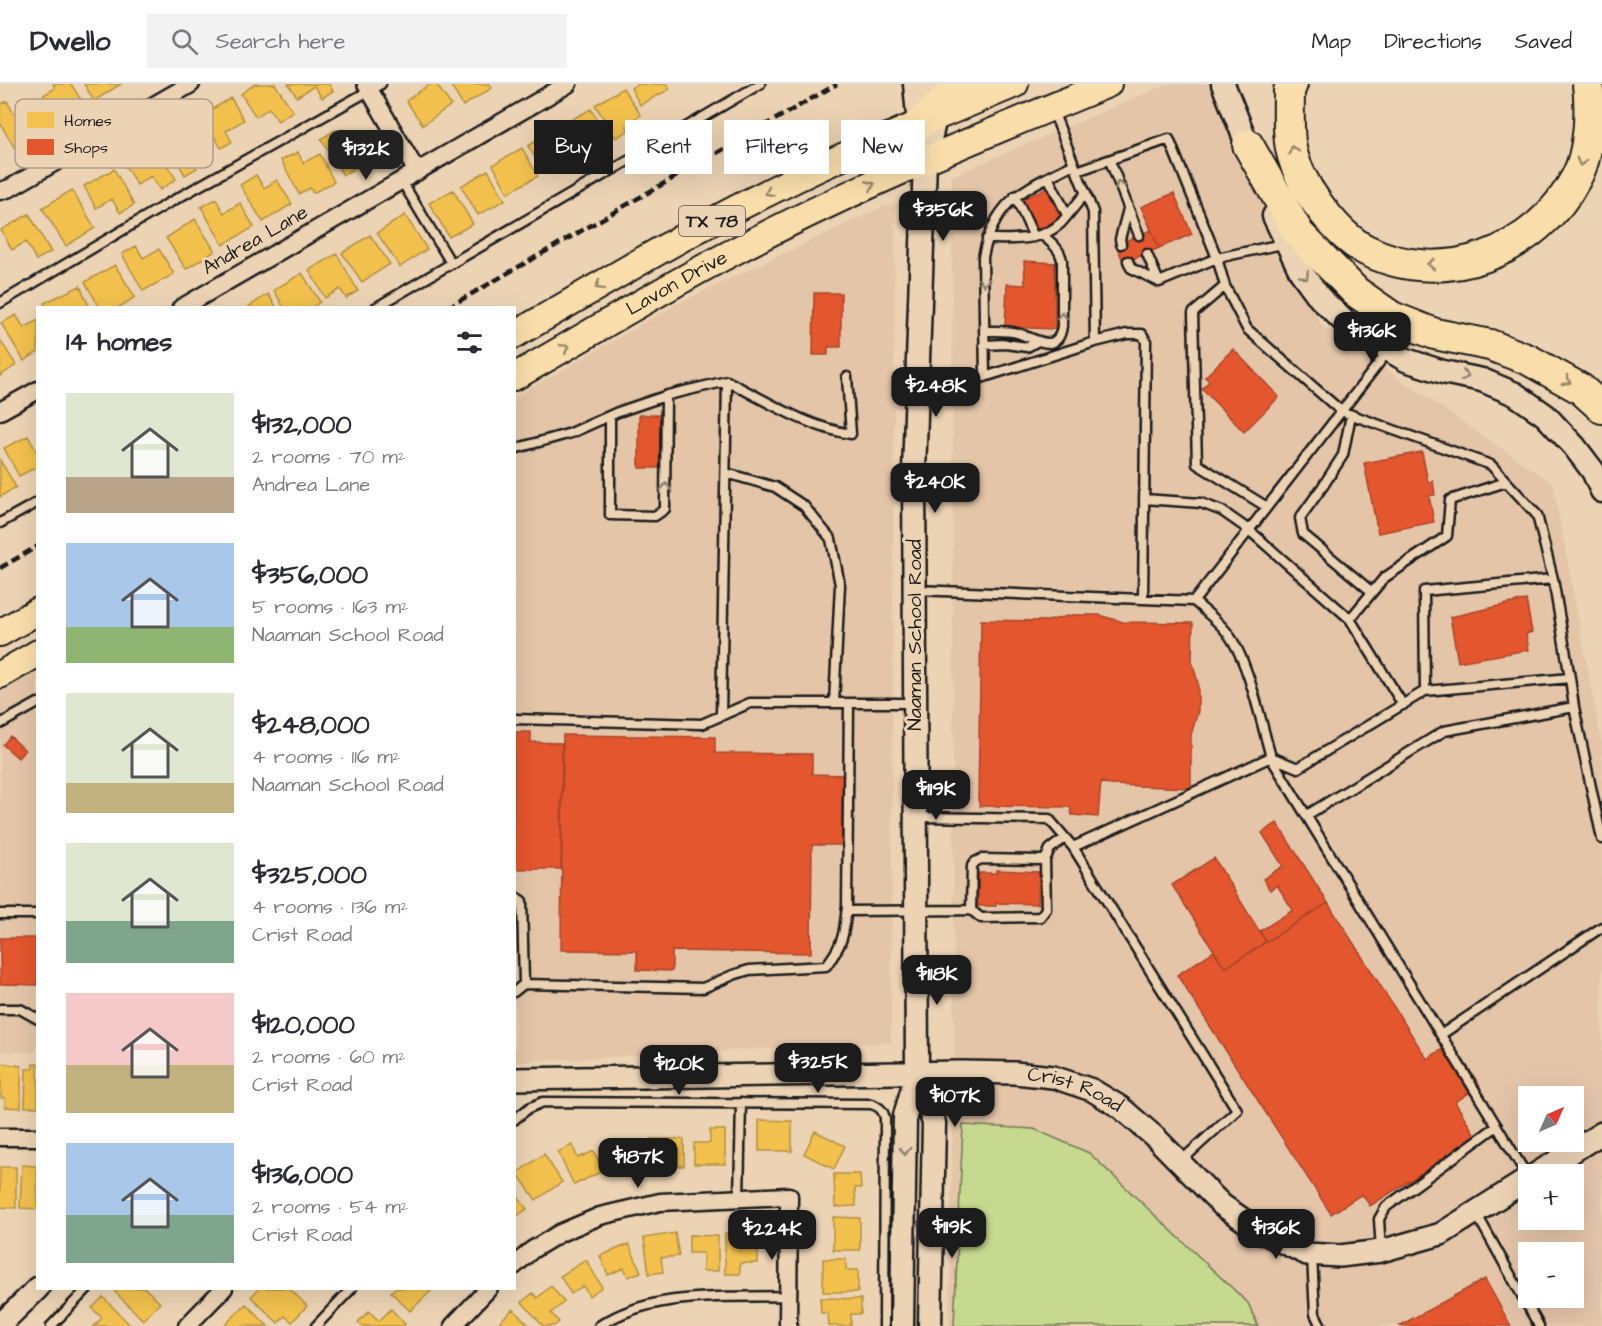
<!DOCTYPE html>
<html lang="en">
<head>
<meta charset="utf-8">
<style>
  body { margin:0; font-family:"Architects Daughter",sans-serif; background:#f2f2f3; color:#2b2b33; height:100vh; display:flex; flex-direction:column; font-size:22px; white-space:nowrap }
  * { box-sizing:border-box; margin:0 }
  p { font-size:20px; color:#7c7c81 }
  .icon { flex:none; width:33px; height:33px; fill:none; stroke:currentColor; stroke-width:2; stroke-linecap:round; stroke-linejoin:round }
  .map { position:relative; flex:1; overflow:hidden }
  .drawer { position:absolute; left:36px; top:222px; width:480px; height:984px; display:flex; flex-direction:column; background:#fff; border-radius:0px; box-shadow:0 6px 24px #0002 }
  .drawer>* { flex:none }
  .guide { position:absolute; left:534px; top:36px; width:570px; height:54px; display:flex; gap:12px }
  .needle { width:39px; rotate:45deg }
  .tools { position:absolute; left:1518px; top:1002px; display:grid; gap:12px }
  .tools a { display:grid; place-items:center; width:66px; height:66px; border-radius:0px; background:#fff; box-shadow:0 6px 24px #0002; font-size:30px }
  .price { position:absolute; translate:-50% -51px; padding:0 14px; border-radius:12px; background:#1c1c1c; color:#fff; font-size:20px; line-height:39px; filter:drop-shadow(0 2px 3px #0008) }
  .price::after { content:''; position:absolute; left:50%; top:36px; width:18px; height:14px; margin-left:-9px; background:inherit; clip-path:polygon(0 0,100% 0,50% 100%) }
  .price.current { background:#222; color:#fff }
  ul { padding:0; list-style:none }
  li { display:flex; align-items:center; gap:18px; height:150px; padding:0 30px }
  li span { display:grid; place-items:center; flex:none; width:168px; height:120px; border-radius:0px; color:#555 }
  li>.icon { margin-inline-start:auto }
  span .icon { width:72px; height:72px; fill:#fffc; stroke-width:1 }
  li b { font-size:26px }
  h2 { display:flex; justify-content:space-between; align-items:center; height:72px; padding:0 30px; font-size:26px }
  .tag { padding:0 21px; border-radius:0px; background:#fff; box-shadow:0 6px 24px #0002; font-size:21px; line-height:54px }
  .tag.current { background:#1c1c1c; color:#fff }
  header { display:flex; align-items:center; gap:36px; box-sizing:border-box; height:84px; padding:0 30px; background:#fff; border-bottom:2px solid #e1e1e2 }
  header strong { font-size:28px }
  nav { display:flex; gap:33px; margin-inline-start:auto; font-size:21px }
  .search { width:420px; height:54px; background:#f2f2f3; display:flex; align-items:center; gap:15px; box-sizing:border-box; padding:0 21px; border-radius:0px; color:#7c7c81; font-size:22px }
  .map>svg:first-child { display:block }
  .built { fill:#e4c5a8; fill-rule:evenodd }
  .green { fill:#c6d98e; stroke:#717a55; stroke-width:1.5 }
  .homes { fill:#f2c14e; stroke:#b2903f; stroke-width:1.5 }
  .shops { fill:#e4572e; stroke:#a84529; stroke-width:1.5 }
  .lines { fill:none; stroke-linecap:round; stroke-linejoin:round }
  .service-casing { stroke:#1c1c1c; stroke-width:13 }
  .minor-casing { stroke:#1c1c1c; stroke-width:21 }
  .tertiary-casing { stroke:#1c1c1c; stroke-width:26 }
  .secondary-casing { stroke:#1c1c1c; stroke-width:27 }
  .primary-casing { stroke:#1c1c1c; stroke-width:30 }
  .motorway-casing { stroke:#1c1c1c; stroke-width:34 }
  .service { stroke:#ecd3b4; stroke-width:8 }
  .minor { stroke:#ecd3b4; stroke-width:16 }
  .tertiary { stroke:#ecd3b4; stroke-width:21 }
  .secondary { stroke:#ecd3b4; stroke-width:22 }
  .primary { stroke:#f9deab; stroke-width:26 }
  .motorway { stroke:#f9deab; stroke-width:30 }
  .rail { stroke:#1c1c1c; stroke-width:4.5; stroke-dasharray:9 4.5; stroke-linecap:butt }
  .oneway { stroke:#96876b }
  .oneway2 { stroke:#8e8170 }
  .labels { text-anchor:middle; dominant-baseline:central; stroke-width:6; stroke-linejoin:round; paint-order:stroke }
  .shield { fill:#ecd3b4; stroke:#5a534a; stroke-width:1.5 }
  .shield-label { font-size:18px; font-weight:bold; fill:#1c1c1c }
  .street-label { font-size:20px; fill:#1c1c1c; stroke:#ecd3b4 }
  .key { fill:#ecd3b4; stroke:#ae9c86; stroke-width:1.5 }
  .key-label { font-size:16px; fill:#1c1c1c }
</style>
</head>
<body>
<header>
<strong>Dwello</strong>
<div class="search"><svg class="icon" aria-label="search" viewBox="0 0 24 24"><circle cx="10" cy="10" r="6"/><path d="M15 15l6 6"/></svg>Search here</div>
<nav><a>Map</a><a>Directions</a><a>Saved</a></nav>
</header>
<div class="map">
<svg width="1602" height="1242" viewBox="0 0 1602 1242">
  <rect width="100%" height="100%" fill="#ecd3b4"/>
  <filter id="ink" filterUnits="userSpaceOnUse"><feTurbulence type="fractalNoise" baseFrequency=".0167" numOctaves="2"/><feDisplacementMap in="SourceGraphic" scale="12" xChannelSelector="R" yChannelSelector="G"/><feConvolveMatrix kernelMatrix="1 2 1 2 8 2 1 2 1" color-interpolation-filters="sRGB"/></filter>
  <g filter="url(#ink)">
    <path class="built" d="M1168 0H1208L1236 32 1321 241 1553 400 1602 661V1242H949L954 957 952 92ZM1528 1012H1574V1058H1528ZM1528 1090H1574V1136H1528ZM1528 1168H1574V1214H1528Z
      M895 119 891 958 515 978V313L677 220 880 124Z
      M37 587V968H0V609Z"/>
    <path class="green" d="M963 1041 1034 1045 1089 1069 1248 1219 1258 1242H954Z"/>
    <path class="homes" d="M53 0H71L85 22 56 40 39 14 55 4Z
      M84 0H121L94 17Z
      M255 0H275L293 27 278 37 269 24 256 33 241 10Z
      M288 0H329L333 7 322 14 314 2 297 13Z
      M430 0H436L451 21 423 41 406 17Z
      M450 0H490L492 4 463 22Z
      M639 0H667L670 5 640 21 631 4Z
      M623 4 641 31 626 41 629 46 616 54 595 21Z
      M231 14 244 36 226 47 232 58 221 64 202 31Z
      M7 17 14 30 30 21 45 46 14 63 0 39V21Z
      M591 25 610 58 597 66 591 56 574 65 561 41Z
      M192 37 207 63 191 72 197 84 185 91 163 53Z
      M555 45 576 81 564 89 559 81 545 90 528 62Z
      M335 46 343 60 358 51 372 74 343 91 321 55Z
      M153 60 176 95 160 106 151 92 137 101 124 80Z
      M522 64 538 92 508 109 493 81Z
      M298 68 303 79 320 70 334 98 313 109 310 104 299 110 281 76Z
      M114 85 134 121 120 129 112 115 96 124 84 102Z
      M488 86 505 116 478 131 461 102Z
      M256 91 264 104 277 96 292 120 263 138 240 101Z
      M72 106 95 144 66 162 42 124Z
      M453 106 473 140 449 153 429 119Z
      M216 115 224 129 240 119 254 143 223 161 201 123Z
      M29 130 51 168 36 176 26 158 12 166 1 146Z
      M405 131 427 165 400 183 377 149Z
      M195 135 215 167 186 185 166 154Z
      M370 151 390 180 362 198 342 169Z
      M136 162 143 174 159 165 174 190 143 207 122 170Z
      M337 170 358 207 346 214 340 205 325 214 309 186Z
      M115 181 135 213 118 224H100L85 198Z
      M302 189 320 218 311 224H284L274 206Z
      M80 202 90 224H47L44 219Z
      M268 210 277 224H247Z
      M16 231 24 244 38 236V268L24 277 1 239Z
      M0 256 16 281 0 292Z
      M28 352 38 370V382L19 392 4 364Z
      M0 376 16 403 0 413Z
      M1 979 21 982V1024L5 1023V1014H1Z
      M33 980H38V1023H25L26 985H33Z
      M759 1036 792 1037V1067H759Z
      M710 1046H725V1080H694V1059H710Z
      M815 1047 845 1062 834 1085 804 1070Z
      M651 1055H684V1082H652Z
      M637 1058 641 1078 610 1084 606 1063Z
      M572 1061 578 1074 594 1067 603 1087 574 1101 558 1068Z
      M544 1070 562 1098 536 1116 517 1089Z
      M22 1081 37 1082 38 1125 20 1124Z
      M0 1083H16V1124L0 1123Z
      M834 1090H860L861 1104H855L856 1122 835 1123Z
      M514 1108 527 1125 514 1134Z
      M833 1133 860 1134V1166H833Z
      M675 1149 679 1172 661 1174 663 1188 649 1190 644 1154Z
      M725 1149H740V1157H758V1179H740V1190H725Z
      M689 1151 718 1152V1187H703V1169H689Z
      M629 1160 641 1188 628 1193 624 1184 608 1191 600 1172Z
      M823 1175H846V1186H858V1208H823Z
      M586 1176 602 1203 589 1212 583 1202 571 1210 560 1192Z
      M551 1202 564 1218 551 1229 559 1238 554 1242H543L522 1218 533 1209 537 1214Z
      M118 1204H145L160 1219 143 1236 115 1208Z
      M259 1204H289L307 1222 292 1238 285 1232 278 1239 251 1213Z
      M395 1204H431L432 1206 410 1227 391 1208Z
      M103 1213 131 1242H94L102 1234 92 1224Z
      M820 1214 861 1215V1230H851V1242H829L828 1229H821Z
      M246 1220 268 1242H224Z
      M391 1225 405 1240 403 1242H362L358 1238 369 1227 379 1237Z
      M513 1225 530 1242H495Z"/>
    <path class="shops" d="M1046 104 1061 134 1038 146 1023 115Z
      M1174 109 1192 150 1159 164 1141 123Z
      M1151 146 1159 164 1124 179 1116 161Z
      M1024 177 1055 179V245L1005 243 1007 200 1025 201Z
      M814 209H841V263H828V271H813Z
      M1233 265 1279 313 1244 348 1202 305 1209 297 1205 293Z
      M639 331H663V384H639Z
      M1422 368 1428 398 1433 397 1435 411 1429 412 1434 438 1378 449 1364 379Z
      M1526 516 1532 548 1526 550 1529 566 1458 578 1450 533Z
      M1072 531H1099L1123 538 1193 539 1192 577 1198 599V627L1191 651V704L1111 701 1101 698 1098 733 1072 731 1070 723 980 722 978 716 981 536 1047 537Z
      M514 648H531V658L562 659 561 785H514Z
      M563 651 715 653V669L812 670V690L843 691 842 761H812L811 869 672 867V887L637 886V867L561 866Z
      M10 652 25 666 18 674 3 661Z
      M1277 739 1328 819 1266 858 1260 847 1293 826 1277 801 1270 806 1263 795 1283 782 1262 749Z
      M1214 774 1266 858 1225 884 1172 801Z
      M996 786 1039 788 1038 820 996 819V822H978L979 789H996Z
      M1328 819 1427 975 1452 959 1480 1002 1455 1018 1477 1054 1370 1122 1362 1110 1331 1130 1177 891 1214 867 1225 884Z
      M0 854H38V901L0 900Z
      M1485 1195 1511 1242H1399Z"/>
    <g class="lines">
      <defs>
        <path id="service" d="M1110 77 1139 151
          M1077 87 1169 55 1217 174 1159 198 1131 184 1128 177
          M1048 93 1067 131
          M401 96 451 179
          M1015 112 1034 153
          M987 155C1012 155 1041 158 1061 139 1070 129 1077 119 1086 109
          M1287 159 1217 174 1225 202 1247 245 1341 327 1491 381 1537 431 1553 495
          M1121 160 1120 155 1128 125
          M1147 170 1159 198
          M1225 202 1193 229 1197 380 1267 423
          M0 219 167 120 381 0
          M375 224 760 0
          M984 247C995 247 1007 246 1017 249 1033 253 1058 273 1062 242V176C1060 165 1051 158 1042 151
          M1095 258 1127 250H1142L1146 257 1143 515
          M984 261 1006 260 1027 263 1036 258
          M985 293 983 173C995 114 1025 105 1074 80
          M918 314 1095 258 1093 128 1053 27
          M1351 331 1343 371 1323 402 1300 434 1303 450 1372 508
          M610 332V431L655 432 665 425 666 312
          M514 365 571 349 618 328 668 311 727 297C767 317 806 343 851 350L847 293
          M726 389 775 403 804 422 831 455 840 501 834 619
          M1144 415 1201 419 1222 427 1249 446 1350 535
          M0 439 38 418
          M916 506 1194 517 1389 266
          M1570 594 1574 623
          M1403 621 1350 535 1384 494 1447 452 1450 416 1506 398
          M721 632 727 297
          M514 635 702 640 750 619H915
          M0 640 38 619
          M1271 673 1298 684 1425 607 1570 594 1553 495 1424 507 1425 607
          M1271 674 1528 1093
          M1307 731 1444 647 1574 623 1602 755
          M918 733 1049 735 1073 763 1271 673C1261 639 1248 572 1225 546 1216 535 1204 527 1194 517
          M1073 763 1237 1026 1181 1077
          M514 812 522 817 524 900 514 908
          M971 826 981 834 1040 833 1046 825 1045 776
          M847 827 971 826 972 782 975 778 981 775 1045 776 1050 765 1065 754
          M0 830H38
          M524 900 703 904 733 891 749 886 826 882C844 859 844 850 847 822L849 619
          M0 925H20L38 935
          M1442 950 1602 843
          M514 1036 529 1024 543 1018 871 1020C879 1022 883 1026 885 1034L884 1242
          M739 1114 741 1019
          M1476 1129 1539 1242
          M1381 1167 1379 1135 1386 1123 1497 1042
          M1312 1172 1315 1230 1321 1242
          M51 1242 88 1204
          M316 1242 352 1204
          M599 1242C654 1206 726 1214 789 1212"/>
        <path id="minor" d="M366 0 417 88
          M0 107 10 104 191 0
          M181 224 568 0
          M0 327 38 306
          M0 1053H38
          M514 1182 532 1166 560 1149 600 1132 660 1118 789 1112 788 1242
          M187 1242 224 1204
          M453 1242 489 1204"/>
        <g id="tertiary">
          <path id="s1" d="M514 995 962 988 1015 989 1053 993 1092 1006 1120 1023 1156 1054 1222 1121 1258 1146 1307 1170 1340 1172 1381 1167 1441 1150 1528 1095"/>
          <path d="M1536 1090 1602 1049"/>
          <path d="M0 1241 38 1204"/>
        </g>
        <path id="secondary" d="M915 0 920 52
          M1223 0 1253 75
          M1274 132 1301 188 1320 214 1349 242 1406 276 1443 288 1482 296 1515 310 1545 331 1574 362 1593 387 1602 407
          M917 989 934 1039 930 1242
          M902 1242 905 1032 917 989 914 388 925 77 935 34 933 0"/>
        <g id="primary">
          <path d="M514 251C601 201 687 148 777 104 854 65 935 34 1015 0"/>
          <path id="s2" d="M514 293C588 251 660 206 735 167 855 103 982 52 1108 0"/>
          <path d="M0 549 38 527"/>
          <path d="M0 591 38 569"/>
        </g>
        <path id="motorway" d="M1292 0 1289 7C1289 24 1288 41 1290 58 1292 78 1305 103 1317 119 1330 137 1346 156 1366 166 1443 205 1537 168 1576 94 1590 69 1591 27 1588 0
          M918 41 948 14 972 0
          M1248 61 1299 150 1356 208 1392 233 1435 250 1490 261 1529 276 1581 305 1602 324"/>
      </defs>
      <use href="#service" class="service-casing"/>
      <use href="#minor" class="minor-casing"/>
      <use href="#tertiary" class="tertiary-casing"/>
      <use href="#secondary" class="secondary-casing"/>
      <use href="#primary" class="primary-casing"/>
      <use href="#motorway" class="motorway-casing"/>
      <use href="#service" class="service"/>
      <use href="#minor" class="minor"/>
      <use href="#tertiary" class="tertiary"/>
      <use href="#secondary" class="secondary"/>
      <use href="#primary" class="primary"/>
      <use href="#motorway" class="motorway"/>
      <path class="rail" d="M447 224 837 0
        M0 484 38 462"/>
    </g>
    <defs><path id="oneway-chevron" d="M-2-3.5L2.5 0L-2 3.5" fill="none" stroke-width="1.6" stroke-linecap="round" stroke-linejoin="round" transform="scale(1.5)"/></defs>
    <g class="oneway">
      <use href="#oneway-chevron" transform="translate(1293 66) rotate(-107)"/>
      <use href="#oneway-chevron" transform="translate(1581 78) rotate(105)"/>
      <use href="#oneway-chevron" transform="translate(871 101) rotate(-24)"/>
      <use href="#oneway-chevron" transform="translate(769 108) rotate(153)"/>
      <use href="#oneway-chevron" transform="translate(1431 180) rotate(-179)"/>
      <use href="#oneway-chevron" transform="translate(599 202) rotate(150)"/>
      <use href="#oneway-chevron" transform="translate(565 264) rotate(-30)"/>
      <use href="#oneway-chevron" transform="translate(1567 297) rotate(29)"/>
    </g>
    <g class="oneway2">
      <use href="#oneway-chevron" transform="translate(1119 101) rotate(-111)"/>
      <use href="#oneway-chevron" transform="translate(1305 192) rotate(57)"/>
      <use href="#oneway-chevron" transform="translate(984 198) rotate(89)"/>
      <use href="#oneway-chevron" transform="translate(1062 232) rotate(-90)"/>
      <use href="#oneway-chevron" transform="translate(1465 292) rotate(12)"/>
      <use href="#oneway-chevron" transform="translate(666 403) rotate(-88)"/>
      <use href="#oneway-chevron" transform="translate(905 1067) rotate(91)"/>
    </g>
  </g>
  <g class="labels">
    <rect class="shield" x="679" y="122" width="66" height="30" rx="4.5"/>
    <g class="shield-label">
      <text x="712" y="137">TX 78</text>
    </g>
    <g class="street-label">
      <text transform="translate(255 156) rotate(-30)">Andrea Lane</text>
      <text stroke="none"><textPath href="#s2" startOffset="188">Lavon Drive</textPath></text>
      <text transform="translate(915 551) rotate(-90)">Naaman School Road</text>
      <text stroke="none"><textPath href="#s1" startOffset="564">Crist Road</textPath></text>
    </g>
  </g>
  <rect x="15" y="15" width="198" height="69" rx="9" class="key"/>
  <rect x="27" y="28" width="27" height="16" fill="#f2c14e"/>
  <rect x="27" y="55" width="27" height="16" fill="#e4572e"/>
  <g class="key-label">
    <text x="64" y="42">Homes</text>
    <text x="64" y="69">Shops</text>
  </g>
</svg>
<div class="tools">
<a><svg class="needle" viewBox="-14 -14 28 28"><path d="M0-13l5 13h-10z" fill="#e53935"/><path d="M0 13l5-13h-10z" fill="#7c7c81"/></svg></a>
<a>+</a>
<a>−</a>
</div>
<b class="price current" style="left:366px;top:97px">$132K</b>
<b class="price" style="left:943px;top:158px">$356K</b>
<b class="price" style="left:1372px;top:279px">$136K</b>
<b class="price" style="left:936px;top:334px">$248K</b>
<b class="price" style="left:935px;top:430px">$240K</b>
<b class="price" style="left:936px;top:737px">$119K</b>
<b class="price" style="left:937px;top:922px">$118K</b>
<b class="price" style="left:818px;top:1010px">$325K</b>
<b class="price" style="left:679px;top:1012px">$120K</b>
<b class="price" style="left:955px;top:1044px">$107K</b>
<b class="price" style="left:638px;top:1105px">$187K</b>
<b class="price" style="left:952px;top:1175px">$119K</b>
<b class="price" style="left:1276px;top:1176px">$136K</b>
<b class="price" style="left:772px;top:1177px">$224K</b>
<div class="guide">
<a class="tag current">Buy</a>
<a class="tag">Rent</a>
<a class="tag">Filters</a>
<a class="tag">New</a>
</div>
<section class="drawer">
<h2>14 homes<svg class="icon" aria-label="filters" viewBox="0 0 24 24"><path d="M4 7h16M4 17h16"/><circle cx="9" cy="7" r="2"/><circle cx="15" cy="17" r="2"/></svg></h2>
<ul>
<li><span style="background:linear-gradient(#dfe7d0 70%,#b9a48a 0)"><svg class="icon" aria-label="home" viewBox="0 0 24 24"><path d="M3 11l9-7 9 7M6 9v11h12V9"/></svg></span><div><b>$132,000</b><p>2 rooms · 70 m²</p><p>Andrea Lane</p></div></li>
<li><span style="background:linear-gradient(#a9c7e8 70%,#8fb573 0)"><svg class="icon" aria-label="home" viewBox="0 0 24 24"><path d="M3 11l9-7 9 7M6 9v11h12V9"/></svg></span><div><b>$356,000</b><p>5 rooms · 163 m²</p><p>Naaman School Road</p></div></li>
<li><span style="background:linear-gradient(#dfe7d0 75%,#c2b280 0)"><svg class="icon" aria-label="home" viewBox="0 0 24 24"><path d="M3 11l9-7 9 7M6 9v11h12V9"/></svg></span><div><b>$248,000</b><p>4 rooms · 116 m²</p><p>Naaman School Road</p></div></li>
<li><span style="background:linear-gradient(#dfe7d0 65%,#7fa58c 0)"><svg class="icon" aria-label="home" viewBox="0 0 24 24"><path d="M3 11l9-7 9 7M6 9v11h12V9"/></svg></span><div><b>$325,000</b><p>4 rooms · 136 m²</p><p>Crist Road</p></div></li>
<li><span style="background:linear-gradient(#f6c9c9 60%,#c2b280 0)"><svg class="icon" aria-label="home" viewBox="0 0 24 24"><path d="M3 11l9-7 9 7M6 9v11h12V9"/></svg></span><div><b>$120,000</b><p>2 rooms · 60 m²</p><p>Crist Road</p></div></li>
<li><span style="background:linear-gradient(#a9c7e8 60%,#7fa58c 0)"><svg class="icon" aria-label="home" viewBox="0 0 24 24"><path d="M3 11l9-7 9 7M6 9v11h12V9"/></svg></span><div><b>$136,000</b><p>2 rooms · 54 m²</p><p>Crist Road</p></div></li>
</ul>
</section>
</div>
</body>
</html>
